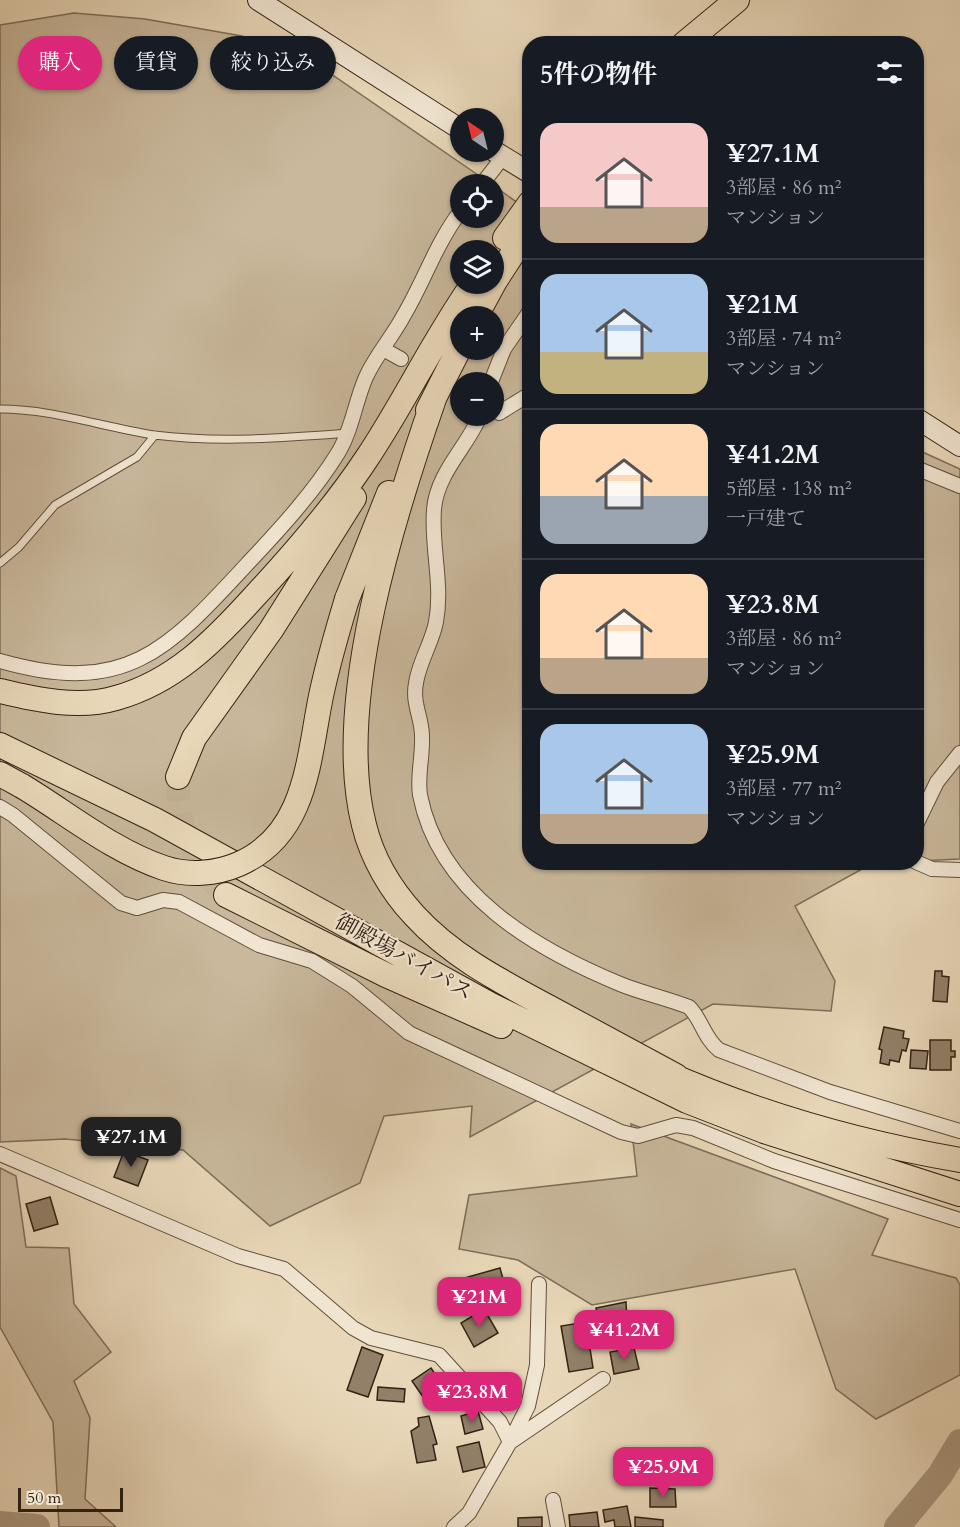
<!DOCTYPE html>
<html lang="ja">
<head>
<meta charset="utf-8">
<style>
  body { margin:0; font-family:Cardo,"Noto Serif JP",serif; background:#242831; color:#f1f3f6; height:100vh; display:flex; flex-direction:column; font-size:22px; white-space:nowrap }
  * { box-sizing:border-box; margin:0 }
  p { font-size:20px; color:#9ea1a6 }
  .icon { flex:none; width:33px; height:33px; fill:none; stroke:currentColor; stroke-width:2; stroke-linecap:round; stroke-linejoin:round }
  .map { position:relative; flex:1; overflow:hidden }
  .sheet { position:absolute; left:522px; top:36px; width:402px; height:834px; display:flex; flex-direction:column; background:#171b24; border-radius:24px; box-shadow:0 2px 4px #0004 }
  .sheet>* { flex:none }
  .guide { position:absolute; left:18px; top:36px; width:414px; height:54px; display:flex; gap:12px }
  .needle { width:39px; rotate:325deg }
  .tools { position:absolute; left:450px; top:108px; display:grid; gap:12px }
  .tools a { display:grid; place-items:center; width:54px; height:54px; border-radius:50%; background:#171b24; box-shadow:0 2px 4px #0004; font-size:30px }
  .scale { position:absolute; left:18px; bottom:15px; width:105px; box-sizing:border-box; padding-left:6px; border:3px solid #342213; border-top:0; font-size:16px; line-height:21px; white-space:nowrap; color:#342213; -webkit-text-stroke:4px #f0e5d1; paint-order:stroke }
  .price { position:absolute; translate:-50% -51px; padding:0 14px; border-radius:12px; background:#db2777; color:#fff; font-size:20px; line-height:39px; filter:drop-shadow(0 2px 3px #0008) }
  .price::after { content:''; position:absolute; left:50%; top:36px; width:18px; height:14px; margin-left:-9px; background:inherit; clip-path:polygon(0 0,100% 0,50% 100%) }
  .price.selected { background:#222; color:#fff }
  ul { padding:0; list-style:none }
  li { display:flex; align-items:center; gap:18px; height:150px; padding:0 18px }
  li+li { border-top:2px solid #363941 }
  li span { display:grid; place-items:center; flex:none; width:168px; height:120px; border-radius:18px; color:#555 }
  li>.icon { margin-inline-start:auto }
  span .icon { width:72px; height:72px; fill:#fffc; stroke-width:1 }
  li b { font-size:26px }
  h2 { display:flex; justify-content:space-between; align-items:center; height:72px; padding:0 18px; font-size:26px }
  .pill { padding:0 21px; border-radius:27px; background:#171b24; box-shadow:0 2px 4px #0004; font-size:21px; line-height:54px }
  .pill.selected { background:#db2777; color:#fff }
  .map>svg:first-child { display:block }
  .green { fill:#c9b89c; stroke:#7e6d58; stroke-width:1.5; fill-rule:evenodd }
  .lines { fill:none; stroke-linecap:round; stroke-linejoin:round }
  .river { stroke:#ab9980; stroke-width:26 }
  .building { fill:#928069; stroke:#342213; stroke-width:1.5 }
  .minor-tunnel { stroke:#c4b397; stroke-width:14; stroke-dasharray:14 7; stroke-linecap:butt }
  .motorway-tunnel { stroke:#c4b397; stroke-width:24; stroke-dasharray:24 12; stroke-linecap:butt }
  .service-casing { stroke:#614f3c; stroke-width:9 }
  .minor-casing { stroke:#614f3c; stroke-width:16 }
  .secondary-casing { stroke:#342213; stroke-width:22 }
  .motorway-casing { stroke:#342213; stroke-width:26 }
  .service { stroke:#f0e5d1; stroke-width:7 }
  .minor { stroke:#f0e5d1; stroke-width:14 }
  .secondary { stroke:#f0e5d1; stroke-width:20 }
  .motorway { stroke:#e8d7b8; stroke-width:24 }
  .motorway-bridge-casing { stroke:#342213; stroke-width:26; stroke-linecap:butt }
  .motorway-bridge { stroke:#e8d7b8; stroke-width:24 }
  .labels { text-anchor:middle; dominant-baseline:central; stroke-width:4.5; stroke-linejoin:round; paint-order:stroke }
  .street-label { font-size:22px; fill:#342213; stroke:#f0e5d1 }
</style>
</head>
<body>
<div class="map">
<svg width="960" height="1527" viewBox="0 0 960 1527">
  <rect width="100%" height="100%" fill="#e8d7b8"/>
  <filter id="stains"><feTurbulence type="fractalNoise" baseFrequency=".00333" numOctaves="4"/><feColorMatrix values="0 0 0 0 .2 0 0 0 0 .09 0 0 0 0 .02 0 0 0 .5 -.17"/></filter>
  <radialGradient id="worn" r=".72"><stop offset=".6" stop-color="#630" stop-opacity="0"/><stop offset="1" stop-color="#630" stop-opacity=".3"/></radialGradient>
  <path class="green" d="M74 13 145 19 242 36 315 63 491 184H460V218H494V186L529 211 530 862 873 863 795 906 835 981 831 1011 713 1004 470 1137 472 1106 384 1116 360 1183 270 1226 183 1150 65 1139 0 1142V25ZM460 250H494V284H460ZM460 316H494V350H460ZM460 382H494V416H460Z
    M916 449 960 469V859L917 861Z
    M631 1124 888 1219 872 1255 956 1278 960 1285V1375L876 1419 836 1389 795 1269 592 1305 518 1260 459 1249 469 1195 637 1176Z
    M0 1168 16 1176 26 1247 69 1248 74 1304 111 1352 74 1381 90 1418 85 1499 116 1527H59L53 1422 0 1327Z"/>
  <g class="lines">
    <path class="river" d="M0 1524 37 1527
      M897 1527 940 1475 960 1442"/>
  </g>
  <path class="building" d="M935 971H942V976L949 977 947 1002 933 1001Z
    M884 1027 904 1031 903 1038 909 1039 906 1051 902 1050 899 1062 890 1060 889 1065 880 1063 882 1050 879 1049Z
    M930 1040H951V1051H955V1057H951V1070H930Z
    M911 1050 928 1051 926 1069 910 1068Z
    M124 1151 148 1160 138 1186 114 1177Z
    M50 1197 58 1224 34 1231 26 1204Z
    M500 1268 505 1286 466 1297 461 1279Z
    M626 1302 627 1320 600 1326 596 1308Z
    M484 1309 498 1333 474 1347 461 1323Z
    M586 1322 593 1368 569 1372 561 1326Z
    M362 1347 383 1355 368 1397 347 1390Z
    M634 1348 639 1369 614 1374 610 1352Z
    M431 1368 442 1385 423 1397 412 1381Z
    M378 1387 405 1389 404 1402 377 1400Z
    M478 1411 483 1429 465 1434 461 1416Z
    M429 1416 437 1444 433 1445 436 1460 417 1463 411 1431 419 1426 418 1418Z
    M479 1442 485 1467 463 1472 457 1447Z
    M650 1488 675 1489 676 1507H650Z
    M627 1506 631 1527H615L614 1520 605 1522 603 1510Z
    M597 1512 599 1527H570L569 1515Z
    M542 1517V1527H518V1518Z
    M635 1517 663 1520V1527H635Z"/>
  <g class="lines">
    <path class="minor-tunnel" d="M401 359 460 390"/>
    <path class="motorway-tunnel" d="M178 777C177 825 189 863 226 895"/>
    <defs>
      <path id="service" d="M0 409C53 409 102 427 154 435 218 443 284 438 348 433
        M0 563 19 547 55 505 137 457 155 435"/>
      <path id="minor" d="M482 184 503 157
        M383 349 401 359
        M491 382 504 349 530 311
        M494 410 499 413 530 394
        M480 416C467 447 437 473 434 509 431 547 443 584 436 622 432 643 419 662 416 683 412 703 422 718 422 736 423 756 417 776 420 795 439 893 535 949 620 984 642 993 666 998 689 1007 702 1020 704 1038 719 1050L830 1092 960 1131
        M916 468 960 486
        M0 661C126 697 168 650 249 562 280 529 314 492 338 453 352 430 355 402 366 377 376 355 393 336 404 315 424 281 436 244 460 212
        M0 807 13 815 121 903 137 908 163 900 179 902 259 945 312 961 352 986 409 1033 621 1132 638 1136 676 1125 693 1128 774 1161 960 1220
        M916 825 937 782 960 753
        M916 862 932 869 960 870
        M0 1154 238 1256 284 1269 353 1328 371 1338 439 1355 500 1422 510 1442 469 1513 454 1527
        M512 1441 603 1379
        M510 1442 528 1406 537 1365 539 1284
        M553 1500 558 1527"/>
      <path id="secondary" d="M258 0 460 129
        M494 151 530 173
        M916 418 960 446"/>
      <path id="motorway" d="M684 44 737 0
        M505 238 530 203
        M476 316 495 281 530 227
        M435 396C394 513 333 703 364 825 372 858 391 890 414 915 452 957 504 983 552 1009 593 1031 635 1054 676 1076
        M428 410 460 347
        M347 599 389 493
        M0 691C37 700 79 709 116 698 174 682 214 641 253 598 294 554 334 508 367 458 405 401 434 339 473 284
        M0 745 155 820 491 1005 687 1101 764 1131 960 1194
        M0 774 22 786
        M178 777 194 738 271 630 354 498
        M226 895 386 975 501 1026
        M661 1071C758 1114 856 1142 960 1160"/>
    </defs>
    <use href="#service" class="service-casing"/>
    <use href="#minor" class="minor-casing"/>
    <use href="#secondary" class="secondary-casing"/>
    <use href="#motorway" class="motorway-casing"/>
    <use href="#service" class="service"/>
    <use href="#minor" class="minor"/>
    <use href="#secondary" class="secondary"/>
    <use href="#motorway" class="motorway"/>
    <defs>
      <path id="motorway-bridge" d="M22 786C67 813 113 851 164 868 188 876 216 874 239 864 307 834 308 760 321 696 328 663 337 632 347 599"/>
    </defs>
    <use href="#motorway-bridge" class="motorway-bridge-casing"/>
    <use href="#motorway-bridge" class="motorway-bridge"/>
  </g>
  <g class="labels">
    <g class="street-label">
      <text transform="translate(404 957) rotate(29)">御殿場バイパス</text>
    </g>
  </g>
  <rect width="100%" height="100%" filter="url(#stains)"/>
  <rect width="100%" height="100%" fill="url(#worn)"/>
</svg>
<div class="tools">
<a><svg class="needle" viewBox="-14 -14 28 28"><path d="M0-13l5 13h-10z" fill="#e53935"/><path d="M0 13l5-13h-10z" fill="#9ea1a6"/></svg></a>
<a><svg class="icon" aria-label="locate" viewBox="0 0 24 24"><circle cx="12" cy="12" r="6"/><path d="M12 2v4M12 18v4M2 12h4M18 12h4"/></svg></a>
<a><svg class="icon" aria-label="layers" viewBox="0 0 24 24"><path d="M12 4l9 5-9 5-9-5zM3 14l9 5 9-5"/></svg></a>
<a>+</a>
<a>−</a>
</div>
<div class="scale">50 m</div>
<b class="price selected" style="left:131px;top:1168px">¥27.1M</b>
<b class="price" style="left:479px;top:1328px">¥21M</b>
<b class="price" style="left:624px;top:1361px">¥41.2M</b>
<b class="price" style="left:472px;top:1423px">¥23.8M</b>
<b class="price" style="left:663px;top:1498px">¥25.9M</b>
<div class="guide">
<a class="pill selected">購入</a>
<a class="pill">賃貸</a>
<a class="pill">絞り込み</a>
</div>
<section class="sheet">
<h2>5件の物件<svg class="icon" aria-label="filters" viewBox="0 0 24 24"><path d="M4 7h16M4 17h16"/><circle cx="9" cy="7" r="2"/><circle cx="15" cy="17" r="2"/></svg></h2>
<ul>
<li><span style="background:linear-gradient(#f6c9c9 70%,#b9a48a 0)"><svg class="icon" aria-label="home" viewBox="0 0 24 24"><path d="M3 11l9-7 9 7M6 9v11h12V9"/></svg></span><div><b>¥27.1M</b><p>3部屋 · 86 m²</p><p>マンション</p></div></li>
<li><span style="background:linear-gradient(#a9c7e8 65%,#c2b280 0)"><svg class="icon" aria-label="home" viewBox="0 0 24 24"><path d="M3 11l9-7 9 7M6 9v11h12V9"/></svg></span><div><b>¥21M</b><p>3部屋 · 74 m²</p><p>マンション</p></div></li>
<li><span style="background:linear-gradient(#ffd9b3 60%,#9aa5b1 0)"><svg class="icon" aria-label="home" viewBox="0 0 24 24"><path d="M3 11l9-7 9 7M6 9v11h12V9"/></svg></span><div><b>¥41.2M</b><p>5部屋 · 138 m²</p><p>一戸建て</p></div></li>
<li><span style="background:linear-gradient(#ffd9b3 70%,#b9a48a 0)"><svg class="icon" aria-label="home" viewBox="0 0 24 24"><path d="M3 11l9-7 9 7M6 9v11h12V9"/></svg></span><div><b>¥23.8M</b><p>3部屋 · 86 m²</p><p>マンション</p></div></li>
<li><span style="background:linear-gradient(#a9c7e8 75%,#b9a48a 0)"><svg class="icon" aria-label="home" viewBox="0 0 24 24"><path d="M3 11l9-7 9 7M6 9v11h12V9"/></svg></span><div><b>¥25.9M</b><p>3部屋 · 77 m²</p><p>マンション</p></div></li>
</ul>
</section>
</div>
</body>
</html>
